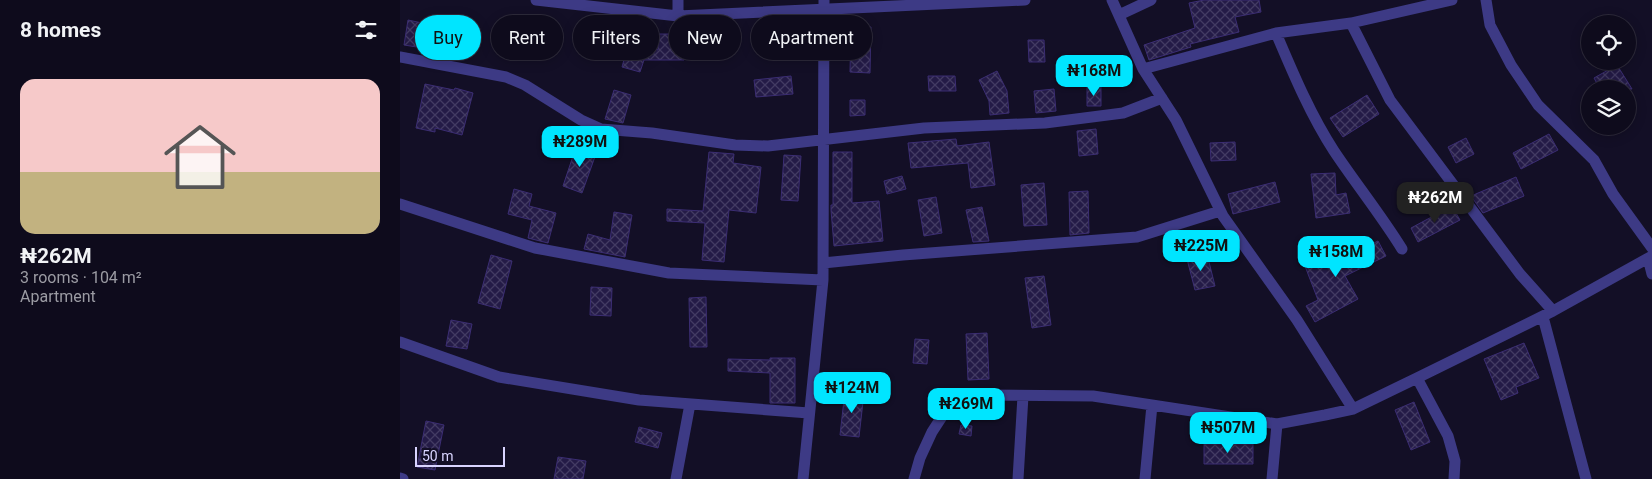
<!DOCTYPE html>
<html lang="en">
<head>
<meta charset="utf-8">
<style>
  body { margin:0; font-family:Roboto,sans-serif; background:#171425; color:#f1f3f6; height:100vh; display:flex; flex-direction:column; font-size:19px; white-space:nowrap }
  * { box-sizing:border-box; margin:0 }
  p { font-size:16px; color:#9b9ba3 }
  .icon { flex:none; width:28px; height:28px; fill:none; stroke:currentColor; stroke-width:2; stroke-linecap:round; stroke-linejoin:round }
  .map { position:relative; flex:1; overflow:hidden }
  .panel { display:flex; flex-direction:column; background:#0e0b1c; width:400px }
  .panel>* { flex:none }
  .hud { position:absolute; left:15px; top:15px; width:475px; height:45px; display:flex; gap:10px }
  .fabs { position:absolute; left:1181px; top:15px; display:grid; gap:10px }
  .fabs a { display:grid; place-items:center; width:55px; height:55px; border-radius:50%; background:#0e0b1c; box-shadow:0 2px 12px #0003,0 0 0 1px #2e2b3b; font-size:25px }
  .scale { position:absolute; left:15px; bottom:12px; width:90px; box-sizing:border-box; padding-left:5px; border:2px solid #d9d4ff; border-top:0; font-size:14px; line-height:18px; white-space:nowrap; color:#d9d4ff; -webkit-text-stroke:4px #130f26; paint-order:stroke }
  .price { position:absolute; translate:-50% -42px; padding:0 11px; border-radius:10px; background:#00e5ff; color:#111; font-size:16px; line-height:32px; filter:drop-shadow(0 1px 2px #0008) }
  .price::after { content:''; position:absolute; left:50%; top:30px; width:15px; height:11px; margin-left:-8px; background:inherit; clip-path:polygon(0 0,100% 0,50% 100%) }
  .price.selected { background:#222; color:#fff }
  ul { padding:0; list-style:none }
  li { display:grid; align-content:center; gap:10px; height:265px; padding:0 20px }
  li span { display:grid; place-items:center; height:155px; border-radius:15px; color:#555 }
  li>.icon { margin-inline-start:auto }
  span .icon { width:90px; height:90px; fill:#fffc; stroke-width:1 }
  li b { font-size:21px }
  h2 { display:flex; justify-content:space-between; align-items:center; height:60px; padding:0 20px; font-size:21px }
  .chip { padding:0 18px; border-radius:22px; background:#0e0b1c; box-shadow:0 2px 12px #0003,0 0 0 1px #2e2b3b; font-size:18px; line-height:45px }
  .chip.selected { background:#00e5ff; color:#111 }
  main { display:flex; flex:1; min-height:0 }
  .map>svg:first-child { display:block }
  .building { fill:url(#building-cross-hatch); stroke:#3b2d73 }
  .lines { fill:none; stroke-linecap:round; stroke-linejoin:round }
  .street { stroke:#3d3a85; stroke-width:11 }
</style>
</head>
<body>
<main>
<section class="panel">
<h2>8 homes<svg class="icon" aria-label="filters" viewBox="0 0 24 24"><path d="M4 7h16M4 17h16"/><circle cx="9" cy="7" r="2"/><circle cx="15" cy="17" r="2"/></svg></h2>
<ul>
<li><span style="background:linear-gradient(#f6c9c9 60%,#c2b280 0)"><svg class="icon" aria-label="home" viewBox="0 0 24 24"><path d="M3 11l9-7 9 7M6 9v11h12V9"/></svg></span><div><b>₦262M</b><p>3 rooms · 104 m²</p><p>Apartment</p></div></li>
</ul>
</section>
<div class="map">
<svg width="1252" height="479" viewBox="0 0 1252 479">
  <defs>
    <pattern id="building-cross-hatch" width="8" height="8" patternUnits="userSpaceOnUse" patternTransform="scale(1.25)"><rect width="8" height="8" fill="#241b47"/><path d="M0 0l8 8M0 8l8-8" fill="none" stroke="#433b63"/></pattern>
  </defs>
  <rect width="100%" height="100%" fill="#130f26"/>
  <path class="building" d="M804 0H859L861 12 835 17 839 32 790 44 791 47 749 60 744 45 795 28 789 3Z
    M8 20 27 24 23 48 4 45Z
    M451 26 471 27 470 73 450 72Z
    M258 34H280V56L285 58 284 60H244L240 72 222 67 229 41 258 50Z
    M628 40H644L645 62H629Z
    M1217 65 1232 89H1200L1194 78Z
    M597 71 607 91 609 113 590 115 589 101 579 80Z
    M391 76 393 94 356 97 354 80Z
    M528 76H555L556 91H529Z
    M25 84 54 90 55 88 73 93 62 135 35 128V132L16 128Z
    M687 87H701V106H687Z
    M654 89 656 111 636 113 634 91Z
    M214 90 231 95 223 123 205 119Z
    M967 95 979 114 943 137 930 118Z
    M450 100H465V115L450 116Z
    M696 129 698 154 679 156 677 131Z
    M1149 134 1158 150 1121 169 1113 153Z
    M1066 138 1074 154 1056 163 1048 147Z
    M556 139 557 146 589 142 595 185 571 188 568 163 511 168 508 143Z
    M835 142 836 160 811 161 810 143Z
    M177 144 197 151 182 193 163 186Z
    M309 152 334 154 333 163 361 167 356 213 329 210 324 262 302 260 305 223 267 221V209L303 211Z
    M433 152H452V203L479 201 483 241 434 246 431 210V205H433Z
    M384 155 401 156 398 201 381 200Z
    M935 173 936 195 946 193 950 213 916 218 911 174Z
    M502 176 506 189 487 194 484 181Z
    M1116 177 1124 196 1083 213 1071 196Z
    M875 182 880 202 833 214 828 194Z
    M644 183 647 225 624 226 621 185Z
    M114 189 132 194 129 206 156 213 148 243 128 238 132 220 108 214Z
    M688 191 689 233 670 235 669 192Z
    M536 197 542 233 524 236 518 200Z
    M1052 206 1060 220 1018 242 1011 228Z
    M582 207 589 241 573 242 566 210Z
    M214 212 232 215 225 257 184 249 188 234 210 240Z
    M978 241 986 256 945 276 958 299 915 322 906 306 918 300 900 253 919 246 927 266Z
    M807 254 815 286 795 290 787 259Z
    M91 255 112 261 100 309 78 303Z
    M644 276 651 325 632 328 625 278Z
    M191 287 212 288 211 316 190 315Z
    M306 297 307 347H290L289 298Z
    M51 320 72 324 67 349 46 346Z
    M587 333 589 379 568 380 566 334Z
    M515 339 529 340 527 364 513 363Z
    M1124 343 1139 378 1116 387 1118 393 1101 400 1084 359Z
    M370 358H395V403H370V373L328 371V359L370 360Z
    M445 391 464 393 459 437 440 435Z
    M1014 402 1030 442 1011 450 995 410Z
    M26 421 44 425 35 470 17 467Z
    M561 425 572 426 571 436 559 434Z
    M239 427 262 433 258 448 235 442Z
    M804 444H853V464H804Z
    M158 457 186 461 183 479H154Z"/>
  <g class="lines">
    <path class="street" d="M136 0 278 16 625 0
      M712 0 743 69 776 120 823 216 897 320 953 409
      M1086 0 1090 25 1111 65 1138 105 1194 160 1213 194 1252 248
      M719 15 751 0
      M278 16V0
      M951 23 990 100 1120 274 1153 311
      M876 33C893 73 910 114 934 151 956 184 981 215 1002 249
      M0 57 106 77 125 85 181 120 201 129 252 133 335 145 368 146 524 128 645 123 723 113 762 98
      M743 69 876 33 951 23 1052 0
      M0 204 135 248 269 273 423 280
      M1248 258 1252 274
      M423 263 503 255 737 237 820 211
      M1143 317 1186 479
      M0 342 99 377 239 400 409 413
      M1017 378 1048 436 1055 461 1054 479
      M0 478 3 479
      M276 479 290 404
      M403 479 423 280 424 0
      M514 479 520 458 532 432 545 412 567 398 590 395 693 396 877 424 925 415 953 409 1017 378 1153 311 1252 256
      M618 479 623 396
      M745 479 752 405
      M872 479 877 424"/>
  </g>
</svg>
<div class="fabs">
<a><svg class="icon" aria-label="locate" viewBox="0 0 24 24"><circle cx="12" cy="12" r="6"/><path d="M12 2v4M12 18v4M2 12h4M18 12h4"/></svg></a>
<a><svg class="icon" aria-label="layers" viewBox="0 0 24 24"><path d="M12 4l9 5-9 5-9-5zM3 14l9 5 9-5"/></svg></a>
</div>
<div class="scale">50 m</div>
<b class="price" style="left:694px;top:97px">₦168M</b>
<b class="price" style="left:180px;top:168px">₦289M</b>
<b class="price selected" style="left:1035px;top:224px">₦262M</b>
<b class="price" style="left:801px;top:272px">₦225M</b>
<b class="price" style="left:936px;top:278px">₦158M</b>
<b class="price" style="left:452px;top:414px">₦124M</b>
<b class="price" style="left:566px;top:430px">₦269M</b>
<b class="price" style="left:828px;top:454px">₦507M</b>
<div class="hud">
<a class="chip selected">Buy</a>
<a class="chip">Rent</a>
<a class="chip">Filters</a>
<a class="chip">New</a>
<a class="chip">Apartment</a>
</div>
</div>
</main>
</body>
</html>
